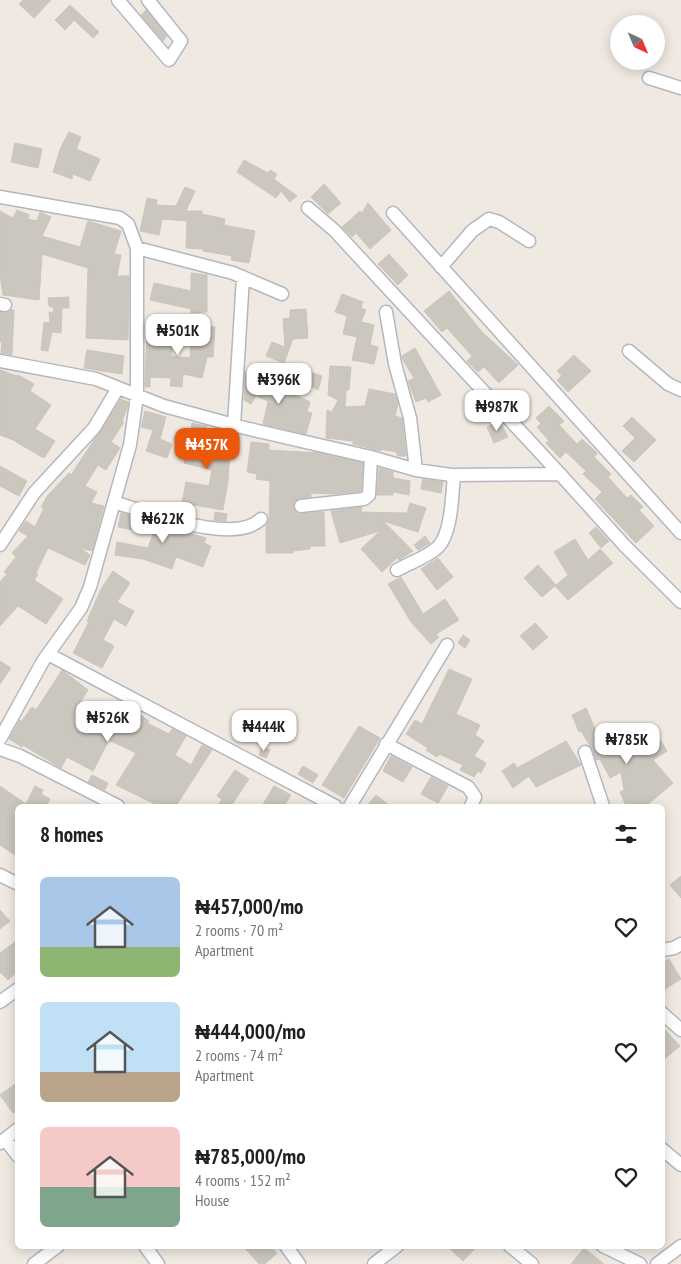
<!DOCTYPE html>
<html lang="en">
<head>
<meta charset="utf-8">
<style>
  body { margin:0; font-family:"PT Sans Narrow",sans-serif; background:#f6f6f6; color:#202124; height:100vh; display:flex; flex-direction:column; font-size:19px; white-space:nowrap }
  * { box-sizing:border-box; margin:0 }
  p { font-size:16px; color:#757577 }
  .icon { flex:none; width:28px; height:28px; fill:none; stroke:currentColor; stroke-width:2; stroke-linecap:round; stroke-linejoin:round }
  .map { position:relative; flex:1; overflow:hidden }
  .side { position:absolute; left:15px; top:804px; width:650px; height:445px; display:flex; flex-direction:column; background:#fff; border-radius:8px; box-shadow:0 2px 12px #0003 }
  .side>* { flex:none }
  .needle { width:32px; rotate:136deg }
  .controls { position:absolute; left:610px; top:15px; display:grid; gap:10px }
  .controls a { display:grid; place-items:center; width:55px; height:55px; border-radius:50%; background:#fff; box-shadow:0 2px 12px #0003; font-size:25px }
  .price { position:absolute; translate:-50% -42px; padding:0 11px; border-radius:10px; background:#fff; color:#222; font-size:16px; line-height:32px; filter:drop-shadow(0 1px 2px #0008) }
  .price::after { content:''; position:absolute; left:50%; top:30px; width:15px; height:11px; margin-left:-8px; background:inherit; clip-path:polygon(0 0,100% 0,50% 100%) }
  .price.current { background:#ea580c; color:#fff }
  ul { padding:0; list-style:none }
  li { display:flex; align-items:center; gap:15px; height:125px; padding:0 25px }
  li span { display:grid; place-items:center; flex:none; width:140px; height:100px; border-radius:8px; color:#555 }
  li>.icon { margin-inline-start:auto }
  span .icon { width:60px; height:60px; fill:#fffc; stroke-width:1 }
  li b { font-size:21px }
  h2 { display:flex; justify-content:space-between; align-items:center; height:60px; padding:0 25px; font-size:21px }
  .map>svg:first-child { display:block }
  .building { fill:#cbc7bf; stroke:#cbc5ba }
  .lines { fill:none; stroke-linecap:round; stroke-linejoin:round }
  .minor-casing { stroke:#b4b7c1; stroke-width:15 }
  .minor { stroke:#fff; stroke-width:12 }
</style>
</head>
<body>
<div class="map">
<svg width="681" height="1264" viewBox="0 0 681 1264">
  <rect width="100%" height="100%" fill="#efe9e1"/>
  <path class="building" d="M23 0H51L34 18 19 4Z
    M70 5 99 32 93 38 74 20 65 30 55 20Z
    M146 10 167 36 163 41 141 15Z
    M69 132 81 137 76 149 100 159 90 181 73 174 72 179 53 172 61 147Z
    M15 143 42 149 38 168 11 162Z
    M244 160 268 173 270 170 277 174 274 179 297 196 290 202 281 191 276 198 237 172Z
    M324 184 341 203 328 214 311 197Z
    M185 187 195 191 186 211H202V214L225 219 224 225 255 231 249 263 231 260 232 256 203 251 204 249 186 248 187 221 162 219 159 235 140 231 147 198 157 200 156 205 176 206Z
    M368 203 391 230 370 249 356 233 352 237 342 227 360 211 362 213Z
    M17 210 29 215 28 219 37 221 40 212 51 217 42 236 80 247 88 221 121 231 114 254 121 255 117 276H129L128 340 86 338 88 268 42 254 39 300 3 295 0 275V211L13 218Z
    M389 254 408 275 398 285 378 264Z
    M191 273 207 275V312L191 313V309L150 300 154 283 191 291Z
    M449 291 482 332 518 365 499 383 484 367 478 372 467 361 472 356 447 328 442 332 424 311Z
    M342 294 363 302 361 308 366 310 361 322 374 325 370 345 378 347 374 364 352 360 357 337 343 334 347 316 335 312Z
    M69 297V308H62L61 333 52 332 48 351 41 350 44 322 50 323 49 312 53 313 54 308 49 306 48 298Z
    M306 309 308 338 293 339 284 363 266 356 272 342 285 347 283 319 290 318V310Z
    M11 310H14L12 355 1 353 2 342H0V312L7 313Z
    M192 326 215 327 213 357H207L202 378 183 374 182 387 170 386 171 378 150 377V387H145L147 330 175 334 171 356 190 358Z
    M415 348 441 395 428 402 426 398 416 402 408 381 414 378 403 360 402 356Z
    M87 350 124 356 122 374 84 368Z
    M574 355 591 371 568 392 557 380 562 376 557 371Z
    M330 366 351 367 349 390H346L345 407 365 406 369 389 395 394 398 404 395 416 402 418 406 456H398L396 452 381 449V451L353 444V441L326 438 327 410 332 412 338 400 328 395Z
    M295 367 322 376 318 390 290 376Z
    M0 370 17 376 18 375 34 384 30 391 51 405 35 429 55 441 44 458 16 442V441L0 435Z
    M245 372 310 402 307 412 312 413 306 434 263 424 268 401 256 396 251 404 244 400Z
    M121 399 128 402 127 408 122 421 124 422 111 442 120 448 106 470 98 465 85 486 97 492 91 503 104 506 92 551 80 548 90 555 85 565 48 548 36 573 38 575 34 580 63 599 46 624 18 606 0 626V582L7 574 4 572 16 557 12 553 28 536 19 531 26 521 35 527 44 508 41 507 48 495 69 473 71 475Z
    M549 406 564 421 559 425 577 444 582 439 597 453 594 457 611 474 608 477 627 498 631 495 643 507 639 510 654 526 636 543 595 499 602 492 583 474 586 471 566 452 560 458 546 443 549 441 537 427 541 424 536 418Z
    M145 411 166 417 160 439 172 444 167 458 146 451 153 430 141 427Z
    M632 417 656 440 634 462 622 451 635 438 623 426Z
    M500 421 508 437 494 443 487 427Z
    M192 423 207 426 204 438 231 440 228 481 223 510 194 505 193 510 181 508 186 482 209 486 212 470 184 463Z
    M251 442 269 444V450L319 453 363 463 361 491 335 494 311 493V497L300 498 294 502 293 507 298 514 324 512 325 546H310V549L293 551V553H266V525L269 519 270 481 256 479 257 474 247 472Z
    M0 466 27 481 19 496 0 486Z
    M379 468 393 472V478L410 481 409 495 393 492V495H377Z
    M423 479 443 482 441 493 421 489Z
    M410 503 426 508 418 532 383 521 413 551 399 560 397 558 382 572 361 549 380 531 340 543 331 511 362 507 361 512 407 513Z
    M215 512 227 514 226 521 214 520Z
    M121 513 206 538 204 543 211 546 203 567 176 557 172 569 143 559 115 555 117 542 148 548 153 534 118 527Z
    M596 527 609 541 601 548 589 533Z
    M425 536 430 543 418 550 414 545Z
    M575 539 588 560 600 549 613 563 568 600 555 586 568 575 554 552Z
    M438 558 453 577 437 590 421 569Z
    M538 565 556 585 542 597 524 578Z
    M113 571 130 583 117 602 134 611 126 626 114 619 103 640 114 646 102 668 73 653 89 622 87 621 101 589Z
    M401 577 423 614 445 599 459 620 436 634 439 637 431 644 411 622 388 584Z
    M535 623 548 637 533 650 520 636Z
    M463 635 470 640 465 648 458 643Z
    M0 661 11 668 0 684Z
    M449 669 472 679 456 714 480 725 475 735 484 741 474 756 486 763 481 773 478 771 474 777 460 770 463 765 439 754 437 757 426 750 428 748 406 734 415 720 422 724Z
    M62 670 88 690 77 708 98 723 108 706 129 719 135 711 149 721 147 723 169 734 172 729 186 736 175 755 191 765 202 745 212 750 176 806H159L116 785 136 753 109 740 93 771 67 757 61 768 23 745 22 747 9 739 20 720 21 722 32 707 36 710Z
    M586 708 596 731 599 729 608 744 612 741 620 755 623 753 626 758 661 741 667 751 653 760 673 783 646 806H626L620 792 624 790 621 772 610 778 600 759 596 760 592 749 581 731 579 732 572 715Z
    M359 726 380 738 344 798 322 785Z
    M566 741 581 765 536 787 529 776 513 788 502 771 514 763 517 768Z
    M262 747 270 750 266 758 259 755Z
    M391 756 412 767 403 782 383 771Z
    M303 766 318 775 313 783 298 774Z
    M235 770 249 779 231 806H218L222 799 217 796Z
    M92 775 108 783 105 790 88 782Z
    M431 777 448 786 438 803 421 794Z
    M0 786 26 804 35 786 43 790 41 794 50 799 46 806H18V857L0 845Z
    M274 786 291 795 284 806H262Z
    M376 795 390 806H367Z
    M681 876V898L670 885Z
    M0 910 10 921 0 929Z
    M18 940V971L8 980 0 972V953Z
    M669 959 681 979 662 991V963Z
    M662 1027 680 1046 662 1061Z
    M18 1082V1110L13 1113 0 1095Z
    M243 1246H270L277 1253 265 1264H259Z
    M447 1246H477L463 1261Z
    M584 1248 604 1264H571Z"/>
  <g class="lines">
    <defs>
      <path id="minor" d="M118 0 169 60 181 41 148 0
        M649 78 681 88
        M0 197 120 218 128 224 137 248V396L130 445 90 587 81 608 43 661 0 739
        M308 208 334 230 560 474
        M393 213 681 533
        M137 248 233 273 282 294
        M441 267 472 231 489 219 499 222 529 241
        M0 304 5 305
        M386 312 395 364 410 418 416 470
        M629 351 668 384 681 390
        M0 361 96 379 164 406 245 428 371 457 416 470 451 475 560 474 625 546 681 602
        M234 425 243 277
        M116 503C150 512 234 546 261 519
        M301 506 364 499 369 495 371 457
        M0 545 34 493 94 428 118 388
        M397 570C409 563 428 557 438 547 452 533 452 494 454 475
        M48 654 335 806
        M386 744 468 787 475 797 471 806
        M0 749 20 756 118 806
        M585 752 603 806
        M350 806 447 645
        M0 875 18 884
        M662 950 674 948 681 944
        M0 1002 18 989
        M662 1013 681 1030
        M5 1139 18 1156
        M0 1143 18 1129
        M662 1149 681 1165
        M145 1246 158 1264
        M286 1246 299 1264
        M510 1246 532 1264
        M603 1246 640 1264
        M34 1264 58 1246
        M374 1264 397 1246
        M657 1264 681 1246"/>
    </defs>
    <use href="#minor" class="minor-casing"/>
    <use href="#minor" class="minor"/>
  </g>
</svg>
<div class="controls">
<a><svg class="needle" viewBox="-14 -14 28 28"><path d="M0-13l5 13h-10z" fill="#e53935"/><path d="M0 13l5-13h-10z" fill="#757577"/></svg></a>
</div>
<b class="price" style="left:178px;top:356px">₦501K</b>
<b class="price" style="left:279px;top:405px">₦396K</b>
<b class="price" style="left:497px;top:432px">₦987K</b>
<b class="price current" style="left:207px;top:470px">₦457K</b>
<b class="price" style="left:163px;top:544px">₦622K</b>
<b class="price" style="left:108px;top:743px">₦526K</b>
<b class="price" style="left:264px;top:752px">₦444K</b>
<b class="price" style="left:627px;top:765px">₦785K</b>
<section class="side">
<h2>8 homes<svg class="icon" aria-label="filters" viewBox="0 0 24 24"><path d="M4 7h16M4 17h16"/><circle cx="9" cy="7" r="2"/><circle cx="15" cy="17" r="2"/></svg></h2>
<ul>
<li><span style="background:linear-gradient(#a9c7e8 70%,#8fb573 0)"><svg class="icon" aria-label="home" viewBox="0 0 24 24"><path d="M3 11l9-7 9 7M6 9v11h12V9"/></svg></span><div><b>₦457,000/mo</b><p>2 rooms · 70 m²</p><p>Apartment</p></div><svg class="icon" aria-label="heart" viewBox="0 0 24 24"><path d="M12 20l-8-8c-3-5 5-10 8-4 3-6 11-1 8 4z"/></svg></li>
<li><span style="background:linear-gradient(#bfe0f5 70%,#b9a48a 0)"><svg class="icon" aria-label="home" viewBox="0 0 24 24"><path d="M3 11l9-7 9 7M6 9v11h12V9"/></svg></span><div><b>₦444,000/mo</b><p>2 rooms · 74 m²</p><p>Apartment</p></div><svg class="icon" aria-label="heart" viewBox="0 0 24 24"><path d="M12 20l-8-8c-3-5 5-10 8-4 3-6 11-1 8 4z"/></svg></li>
<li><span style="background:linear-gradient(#f6c9c9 60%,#7fa58c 0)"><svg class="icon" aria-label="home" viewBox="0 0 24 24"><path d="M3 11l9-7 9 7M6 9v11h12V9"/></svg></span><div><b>₦785,000/mo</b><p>4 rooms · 152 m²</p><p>House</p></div><svg class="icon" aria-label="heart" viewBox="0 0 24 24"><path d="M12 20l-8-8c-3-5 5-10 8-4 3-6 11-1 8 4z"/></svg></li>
</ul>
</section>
</div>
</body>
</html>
